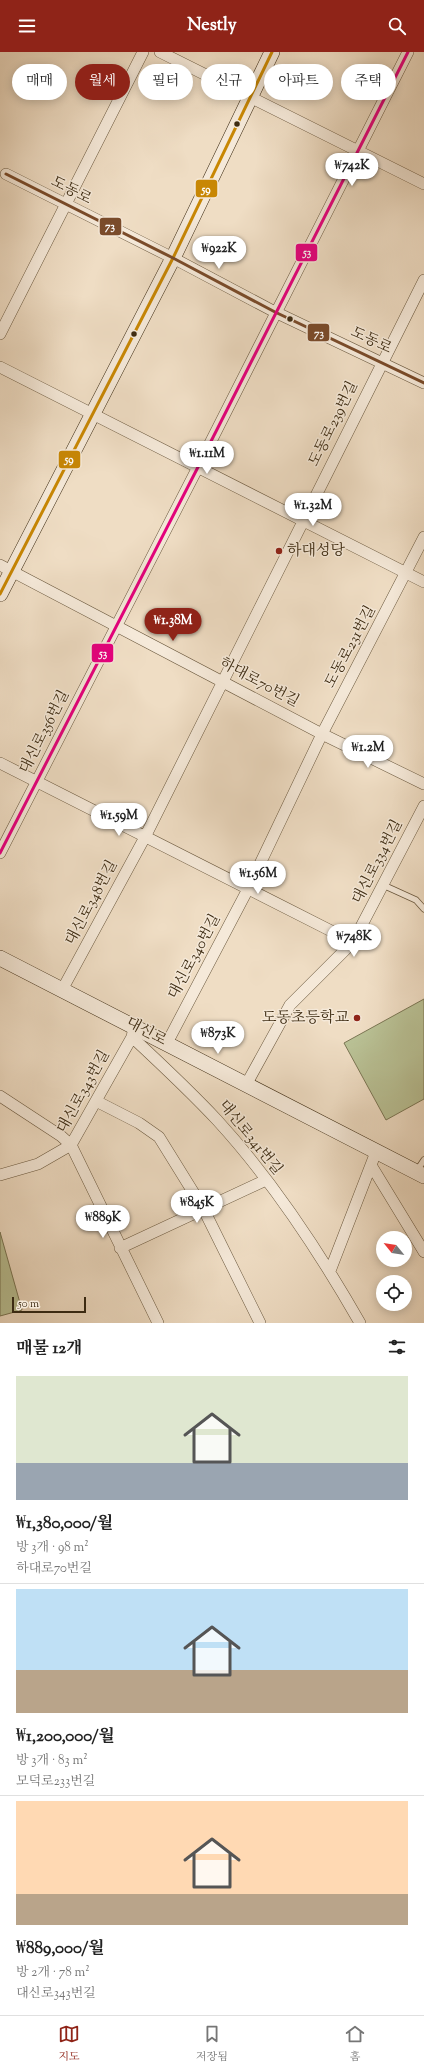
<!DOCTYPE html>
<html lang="ko">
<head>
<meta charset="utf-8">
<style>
  body { margin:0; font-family:"Sorts Mill Goudy","Noto Serif KR",serif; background:#f2f2f2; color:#222; height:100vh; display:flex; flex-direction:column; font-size:15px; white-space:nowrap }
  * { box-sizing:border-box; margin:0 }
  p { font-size:13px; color:#767676 }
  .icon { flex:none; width:22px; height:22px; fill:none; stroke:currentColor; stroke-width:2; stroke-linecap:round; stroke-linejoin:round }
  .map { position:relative; height:1271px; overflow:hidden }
  .drawer { display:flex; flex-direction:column; background:#fff; flex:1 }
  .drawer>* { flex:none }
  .hud { position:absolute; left:12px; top:12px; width:400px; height:36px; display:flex; gap:8px }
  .needle { width:26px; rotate:300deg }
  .fabs { position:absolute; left:376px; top:1179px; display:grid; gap:8px }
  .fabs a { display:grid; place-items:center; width:36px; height:36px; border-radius:50%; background:#fff; box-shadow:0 2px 10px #0003; font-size:20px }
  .scale { position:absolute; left:12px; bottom:10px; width:74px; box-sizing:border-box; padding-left:4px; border:2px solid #3d2b12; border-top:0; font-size:11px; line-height:14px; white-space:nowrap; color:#3d2b12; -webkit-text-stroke:3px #f5e9d9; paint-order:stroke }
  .price { position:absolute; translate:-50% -34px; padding:0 9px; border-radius:14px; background:#fff; color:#222; font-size:13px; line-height:26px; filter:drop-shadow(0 1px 2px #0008) }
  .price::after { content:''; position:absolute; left:50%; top:24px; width:12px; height:9px; margin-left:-6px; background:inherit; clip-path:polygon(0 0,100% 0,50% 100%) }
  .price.active { background:#8f2418; color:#fff }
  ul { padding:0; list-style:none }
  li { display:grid; align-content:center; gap:8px; height:212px; padding:0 16px }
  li+li { border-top:1px solid #e0e0e0 }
  li span { display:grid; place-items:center; height:124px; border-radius:0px; color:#555 }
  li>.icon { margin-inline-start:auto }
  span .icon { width:72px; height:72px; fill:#fffc; stroke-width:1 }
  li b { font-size:17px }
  h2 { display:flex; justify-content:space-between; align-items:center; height:48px; padding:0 16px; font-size:17px }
  .pill { padding:0 14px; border-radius:18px; background:#fff; box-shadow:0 2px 10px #0003; font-size:14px; line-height:36px }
  .pill.active { background:#8f2418; color:#fff }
  header { display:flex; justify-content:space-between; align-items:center; height:52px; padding:0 16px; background:#8f2418; color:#fff; font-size:18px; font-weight:700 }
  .dock { display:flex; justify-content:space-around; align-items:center; height:56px; border-top:1px solid #e0e0e0; background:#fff; font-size:11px; color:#767676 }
  .dock a { display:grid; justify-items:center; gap:2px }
  .dock .active { color:#8f2418 }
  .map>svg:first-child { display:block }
  .green { fill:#b9c195; stroke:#7b7654 }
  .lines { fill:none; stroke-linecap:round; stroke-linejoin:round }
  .lane-casing { stroke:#6a583e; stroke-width:7 }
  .street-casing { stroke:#6a583e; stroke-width:12 }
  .secondary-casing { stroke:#3d2b12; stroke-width:16 }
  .lane { stroke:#f5e9d9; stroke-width:5.5 }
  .street { stroke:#f5e9d9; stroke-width:11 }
  .secondary { stroke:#f5e9d9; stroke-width:15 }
  .bus-1-casing { stroke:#f5e9d9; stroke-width:6 }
  .bus-2-casing { stroke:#f5e9d9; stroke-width:6 }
  .bus-3-casing { stroke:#f5e9d9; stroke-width:6 }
  .bus-1 { stroke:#c88704; stroke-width:3 }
  .bus-2 { stroke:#7a4b2a; stroke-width:3 }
  .bus-3 { stroke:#e5007d; stroke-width:3 }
  .bus-dot { fill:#3d2b12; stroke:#f5e9d9; stroke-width:1.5 }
  .poi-dot { fill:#8f2418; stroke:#f5e9d9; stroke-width:1.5 }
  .labels { text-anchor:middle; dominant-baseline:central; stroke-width:3; stroke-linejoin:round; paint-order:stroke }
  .street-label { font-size:15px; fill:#3d2b12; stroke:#f5e9d9 }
  .poi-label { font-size:15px; fill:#3d2b12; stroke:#f5e9d9; text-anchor:start }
  .line-badge { stroke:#f5e9d9; stroke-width:1.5 }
  .badge-label { font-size:11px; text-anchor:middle; font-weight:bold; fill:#fff }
</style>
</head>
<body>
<header><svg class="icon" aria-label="menu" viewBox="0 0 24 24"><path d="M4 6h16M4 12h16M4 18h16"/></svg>Nestly<svg class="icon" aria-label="search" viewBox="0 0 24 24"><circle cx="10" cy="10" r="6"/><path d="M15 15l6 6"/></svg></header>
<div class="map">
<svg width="424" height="1271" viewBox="0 0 424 1271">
  <rect width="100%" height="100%" fill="#efddc4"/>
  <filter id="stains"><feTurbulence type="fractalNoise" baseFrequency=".005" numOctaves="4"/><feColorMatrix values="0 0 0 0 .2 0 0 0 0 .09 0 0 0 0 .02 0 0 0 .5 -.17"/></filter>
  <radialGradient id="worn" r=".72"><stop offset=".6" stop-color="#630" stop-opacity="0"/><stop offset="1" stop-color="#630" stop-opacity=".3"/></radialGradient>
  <path class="green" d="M424 947V1047L386 1068 344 991Z
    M0 1180 22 1258 0 1264Z"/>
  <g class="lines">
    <defs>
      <path id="lane" d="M383 833 416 848 424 857
        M416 1120 424 1108"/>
      <path id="street" d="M160 0 424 132
        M6 122 173 206 275 260 424 331
        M0 282 143 0
        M0 315 424 530
        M0 513 322 682 424 732
        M0 711 353 890
        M0 801 197 417 408 0
        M62 938 145 785 424 228
        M132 985C161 1012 190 1039 217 1068 272 1128 320 1201 360 1271
        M167 991 248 837 322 682 424 485
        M246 1033 290 953 353 890 424 754
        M0 1044 61 1084 71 1093 158 1271
        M96 1049 139 1071 159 1085 203 1156 260 1271
        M71 1093 132 985 133 980
        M371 1113 424 1200
        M0 1123 38 1112 71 1093
        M120 1196 266 1128
        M330 1219 376 1100"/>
      <path id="secondary" d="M0 542 173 206 272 0
        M0 906 424 1124"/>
    </defs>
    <use href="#lane" class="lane-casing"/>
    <use href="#street" class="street-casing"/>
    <use href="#secondary" class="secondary-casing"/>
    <use href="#lane" class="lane"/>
    <use href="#street" class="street"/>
    <use href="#secondary" class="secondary"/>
    <defs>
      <path id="bus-1" d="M0 542 173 206 272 0"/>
      <path id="bus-2" d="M6 122 173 206 275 260 424 331"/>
      <path id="bus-3" d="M0 801 197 417 408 0"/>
    </defs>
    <use href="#bus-1" class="bus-1-casing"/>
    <use href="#bus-2" class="bus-2-casing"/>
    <use href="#bus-3" class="bus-3-casing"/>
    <use href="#bus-1" class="bus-1"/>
    <use href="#bus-2" class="bus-2"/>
    <use href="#bus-3" class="bus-3"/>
  </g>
  <g class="bus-dot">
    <circle cx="237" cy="72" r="3.5"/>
    <circle cx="290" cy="267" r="3.5"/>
    <circle cx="134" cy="282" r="3.5"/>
  </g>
  <g class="poi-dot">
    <circle cx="279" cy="499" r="4"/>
    <circle cx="357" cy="966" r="4"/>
  </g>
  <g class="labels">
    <g class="street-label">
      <text transform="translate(71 139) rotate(27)">도동로</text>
      <text transform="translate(371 289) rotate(25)">도동로</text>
      <text transform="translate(334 372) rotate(-64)">도동로239번길</text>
      <text transform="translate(351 595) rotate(-62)">도동로231번길</text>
      <text transform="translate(259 631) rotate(28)">하대로70번길</text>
      <text transform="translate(45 680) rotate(-63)">대신로356번길</text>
      <text transform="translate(378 810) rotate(-63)">대신로334번길</text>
      <text transform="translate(92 851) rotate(-62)">대신로348번길</text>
      <text transform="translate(195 905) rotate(-62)">대신로340번길</text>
      <text transform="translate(146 980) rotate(28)">대신로</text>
      <text transform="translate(84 1040) rotate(-61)">대신로343번길</text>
      <text transform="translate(250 1086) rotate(51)">대신로341번길</text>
    </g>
    <g class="poi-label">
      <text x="287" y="499">하대성당</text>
      <text x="349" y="966" text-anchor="end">도동초등학교</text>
    </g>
  </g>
  <g class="line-badge">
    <rect x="195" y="127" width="23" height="19" rx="4" fill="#c88704"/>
    <rect x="99" y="165" width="23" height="19" rx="4" fill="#7a4b2a"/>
    <rect x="295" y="191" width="23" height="19" rx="4" fill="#e5007d"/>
    <rect x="307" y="271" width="23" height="19" rx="4" fill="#7a4b2a"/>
    <rect x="58" y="398" width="23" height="19" rx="4" fill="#c88704"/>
    <rect x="91" y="591" width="23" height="20" rx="4" fill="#e5007d"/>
  </g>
  <g class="badge-label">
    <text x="206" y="141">59</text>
    <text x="110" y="178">73</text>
    <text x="307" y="204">53</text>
    <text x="319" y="285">73</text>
    <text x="69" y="411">59</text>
    <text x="103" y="605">53</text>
  </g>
  <rect width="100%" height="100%" filter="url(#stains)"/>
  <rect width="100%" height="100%" fill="url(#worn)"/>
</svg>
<div class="fabs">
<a><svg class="needle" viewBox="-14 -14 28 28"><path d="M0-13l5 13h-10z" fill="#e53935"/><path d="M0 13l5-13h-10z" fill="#767676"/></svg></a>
<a><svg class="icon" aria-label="locate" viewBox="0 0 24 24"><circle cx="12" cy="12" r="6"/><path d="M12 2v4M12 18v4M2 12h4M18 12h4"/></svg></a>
</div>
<div class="scale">50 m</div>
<b class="price" style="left:352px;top:135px">₩742K</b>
<b class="price" style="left:219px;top:218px">₩922K</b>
<b class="price" style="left:207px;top:423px">₩1.11M</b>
<b class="price" style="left:313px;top:475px">₩1.32M</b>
<b class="price active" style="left:173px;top:590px">₩1.38M</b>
<b class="price" style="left:368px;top:717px">₩1.2M</b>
<b class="price" style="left:119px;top:785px">₩1.59M</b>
<b class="price" style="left:258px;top:843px">₩1.56M</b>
<b class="price" style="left:354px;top:906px">₩748K</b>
<b class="price" style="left:218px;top:1003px">₩873K</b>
<b class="price" style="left:197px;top:1172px">₩845K</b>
<b class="price" style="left:103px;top:1187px">₩889K</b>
<div class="hud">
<a class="pill">매매</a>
<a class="pill active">월세</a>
<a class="pill">필터</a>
<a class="pill">신규</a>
<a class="pill">아파트</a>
<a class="pill">주택</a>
</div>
</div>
<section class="drawer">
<h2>매물 12개<svg class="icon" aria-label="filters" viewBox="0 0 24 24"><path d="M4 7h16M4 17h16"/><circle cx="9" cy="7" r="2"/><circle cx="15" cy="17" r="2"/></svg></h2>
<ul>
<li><span style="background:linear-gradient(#dfe7d0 70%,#9aa5b1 0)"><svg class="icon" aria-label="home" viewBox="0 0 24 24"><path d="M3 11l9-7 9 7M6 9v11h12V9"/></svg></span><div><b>₩1,380,000/월</b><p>방 3개 · 98 m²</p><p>하대로70번길</p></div></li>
<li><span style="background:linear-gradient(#bfe0f5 65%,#b9a48a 0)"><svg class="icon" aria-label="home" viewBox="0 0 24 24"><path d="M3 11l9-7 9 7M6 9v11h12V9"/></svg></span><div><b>₩1,200,000/월</b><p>방 3개 · 83 m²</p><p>모덕로233번길</p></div></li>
<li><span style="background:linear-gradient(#ffd9b3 75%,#b9a48a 0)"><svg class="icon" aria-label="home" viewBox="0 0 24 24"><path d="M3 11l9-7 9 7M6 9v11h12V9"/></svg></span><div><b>₩889,000/월</b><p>방 2개 · 78 m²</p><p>대신로343번길</p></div></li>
</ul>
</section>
<nav class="dock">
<a class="active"><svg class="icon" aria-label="map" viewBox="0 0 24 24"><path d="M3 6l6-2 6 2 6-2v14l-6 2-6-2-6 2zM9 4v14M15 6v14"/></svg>지도</a>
<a><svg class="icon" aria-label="saved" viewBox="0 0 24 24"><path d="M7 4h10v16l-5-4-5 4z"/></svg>저장됨</a>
<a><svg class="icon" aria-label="home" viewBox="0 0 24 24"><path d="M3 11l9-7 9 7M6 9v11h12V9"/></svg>홈</a>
</nav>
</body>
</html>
